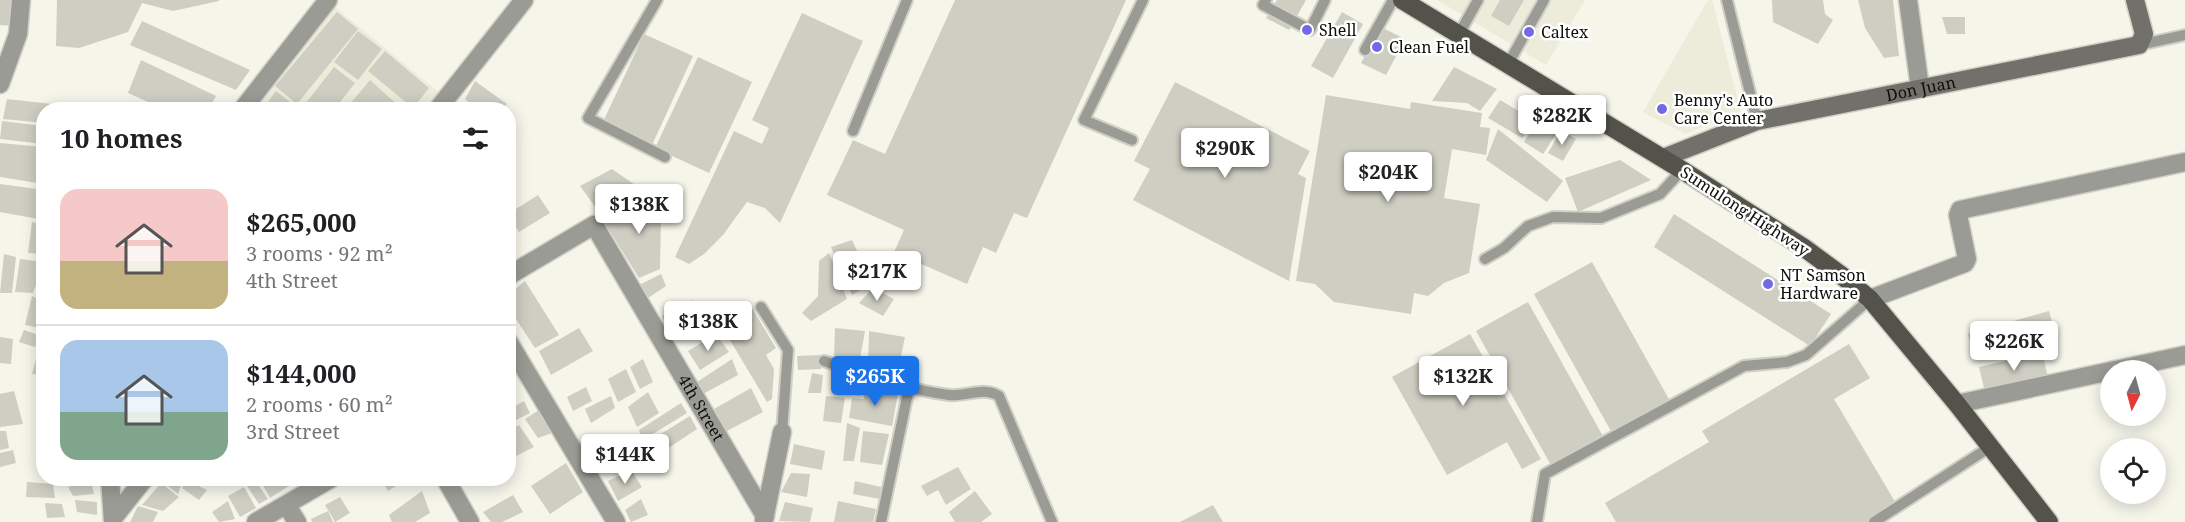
<!DOCTYPE html>
<html lang="en">
<head>
<meta charset="utf-8">
<style>
  body { margin:0; font-family:"Noto Serif",serif; background:#f6f6f6; color:#202124; height:100vh; display:flex; flex-direction:column; font-size:22px; white-space:nowrap }
  * { box-sizing:border-box; margin:0 }
  p { font-size:20px; color:#757577 }
  .icon { flex:none; width:33px; height:33px; fill:none; stroke:currentColor; stroke-width:2; stroke-linecap:round; stroke-linejoin:round }
  .map { position:relative; flex:1; overflow:hidden }
  .side { position:absolute; left:36px; top:102px; width:480px; height:384px; display:flex; flex-direction:column; background:#fff; border-radius:24px; box-shadow:0 3px 15px #0003 }
  .side>* { flex:none }
  .needle { width:39px; rotate:186deg }
  .tools { position:absolute; left:2100px; top:360px; display:grid; gap:12px }
  .tools a { display:grid; place-items:center; width:66px; height:66px; border-radius:50%; background:#fff; box-shadow:0 3px 15px #0003; font-size:30px }
  .price { position:absolute; translate:-50% -51px; padding:0 14px; border-radius:6px; background:#fff; color:#222; font-size:20px; line-height:39px; filter:drop-shadow(0 2px 3px #0008) }
  .price::after { content:''; position:absolute; left:50%; top:36px; width:18px; height:14px; margin-left:-9px; background:inherit; clip-path:polygon(0 0,100% 0,50% 100%) }
  .price.selected { background:#1a73e8; color:#fff }
  ul { padding:0; list-style:none }
  li { display:flex; align-items:center; gap:18px; height:150px; padding:0 24px }
  li+li { border-top:2px solid #e0e0e0 }
  li span { display:grid; place-items:center; flex:none; width:168px; height:120px; border-radius:18px; color:#555 }
  li>.icon { margin-inline-start:auto }
  span .icon { width:72px; height:72px; fill:#fffc; stroke-width:1 }
  li b { font-size:26px }
  h2 { display:flex; justify-content:space-between; align-items:center; height:72px; padding:0 24px; font-size:26px }
  .map>svg:first-child { display:block }
  .built { fill:#edebd9 }
  .building { fill:#cecec3 }
  .lines { fill:none; stroke-linecap:round; stroke-linejoin:round }
  .lane-casing { stroke:#d1d0c6; stroke-width:14 }
  .street-casing { stroke:#d1d0c6; stroke-width:21 }
  .secondary-casing { stroke:#d1d0c6; stroke-width:21 }
  .primary-casing { stroke:#d1d0c6; stroke-width:21 }
  .lane { stroke:#9b9b96; stroke-width:10 }
  .street { stroke:#9b9b96; stroke-width:18 }
  .secondary { stroke:#71706a; stroke-width:18 }
  .primary { stroke:#53534b; stroke-width:18 }
  .poi-dot { fill:#7469e4; stroke:#fff; stroke-width:2 }
  .labels { text-anchor:middle; dominant-baseline:central; stroke-width:5; stroke-linejoin:round; paint-order:stroke }
  .poi-label { font-size:16px; fill:#0d0d09; stroke:#fff; text-anchor:start }
  .street-label { font-size:16px; fill:#0d0d09; stroke:#fff }
</style>
</head>
<body>
<div class="map">
<svg width="2185" height="522" viewBox="0 0 2185 522">
  <rect width="100%" height="100%" fill="#f6f5ea"/>
  <path class="built" d="M1437 0H1585L1546 65Z
    M1708 0H1712L1741 112 1685 134 1643 112Z
    M335 7 441 94 428 109 250 110Z"/>
  <path class="building" d="M0 0H15L14 26 0 25Z
    M57 0H219V1L173 11 142 3 128 32 79 48 56 46Z
    M955 0H1126L1027 218 1014 213 996 253 983 247 967 284 894 252 904 230 827 195 853 140 885 154Z
    M1277 0H1306L1289 30 1266 18Z
    M1500 0H1524L1509 26 1491 16Z
    M1772 0H1823L1825 14 1833 20 1818 44 1773 22Z
    M1858 0H1893L1899 56 1884 58 1865 28Z
    M337 12 358 29 297 104 275 86Z
    M1342 12 1363 24 1333 78 1311 66Z
    M802 13 863 41 780 223 765 208 747 202 723 235 704 254 689 264 675 257 734 131 762 144 769 128 752 120Z
    M1942 17H1965V34H1947Z
    M142 21 250 70 236 90 130 45Z
    M1381 27 1405 39 1386 75 1361 63Z
    M358 31 382 49 358 80 334 62Z
    M644 34 693 56 652 145 603 122Z
    M385 51 429 88 413 108 368 71Z
    M698 57 752 82 709 173 655 148Z
    M141 60 216 96 208 110H166L128 93Z
    M334 67 355 83 334 110H304L302 108Z
    M1454 67 1497 89 1480 111 1467 103 1432 101Z
    M370 80 403 110H345Z
    M475 81 507 104 501 110H478L465 99Z
    M1175 82 1310 151 1298 174 1306 178 1289 281 1133 200 1150 169 1134 161Z
    M276 91 300 110H262Z
    M1326 95 1410 109 1411 102 1482 113 1480 127 1490 128 1486 155 1452 149 1444 198 1480 204 1469 273 1444 283 1428 296 1414 293 1411 314 1334 302 1315 284 1296 281Z
    M7 99 88 108 87 110H44V123L3 119Z
    M1500 100 1534 120 1522 138 1488 118Z
    M1539 119 1558 131 1543 154 1524 142Z
    M2 121 44 126V144L0 139Z
    M1498 129 1563 181 1547 202 1486 160Z
    M1561 130 1576 139 1563 161 1548 153Z
    M0 143 44 147V184L0 177Z
    M1620 160 1651 180 1578 212 1565 178Z
    M612 169 645 192 604 219 580 186Z
    M0 184 44 190V220L0 212Z
    M648 194 661 217 660 269 639 278 604 222Z
    M538 195 550 213 519 232 508 214Z
    M1674 214 1831 314 1810 346 1654 247Z
    M32 222 44 225V254L28 253Z
    M852 240 872 283 852 295 831 247Z
    M829 253 847 299 811 321 802 313 818 296 819 261Z
    M4 254 16 257 12 293H0Z
    M20 259 44 262 33 293 15 292Z
    M1592 262 1670 401 1612 433 1534 294Z
    M661 274 666 286 648 298 639 285Z
    M525 281 559 335 535 348 508 307V295Z
    M873 288 894 299 883 316 859 303Z
    M32 296 44 301V329L25 325Z
    M693 300 704 322 672 341 662 316Z
    M1528 302 1604 438 1552 467 1476 331Z
    M752 308 776 348 766 355 774 369 772 399 767 402 721 325Z
    M2049 311 2058 343 1999 360 1996 348 1974 354 1968 334Z
    M579 328 593 351 551 375 539 351Z
    M835 328 865 331 859 364 834 358Z
    M24 330 41 336 35 347 19 342Z
    M869 331 905 337 897 376 868 370Z
    M716 334 729 352 700 370 688 351Z
    M1470 334 1541 459 1522 469 1507 442 1447 475 1392 377Z
    M0 337 13 339 11 364 0 363Z
    M1849 344 1870 378 1834 399 1897 505 1868 522H1616L1605 503 1709 442 1702 431Z
    M2042 352 2048 377 1985 392 1979 367Z
    M821 355V369L798 370 797 356Z
    M36 359 44 361V375L32 374Z
    M643 359 653 382 640 389 630 367Z
    M732 359 738 375 703 394 697 382Z
    M626 369 636 392 618 402 608 379Z
    M812 373 823 375 821 393H808Z
    M845 380 861 381 860 396 843 392Z
    M865 386 898 394 892 426 849 418 852 398 864 399Z
    M586 387 592 401 573 411 567 397Z
    M751 388 763 412 725 432 714 409Z
    M14 391 23 424 0 427V394Z
    M648 392 659 413 637 427 628 407Z
    M611 396 615 408 591 423 585 409Z
    M826 396 845 398 841 423 823 421Z
    M524 401 530 413 508 424V410Z
    M681 403 687 413 643 440 639 430Z
    M539 410 552 433 538 438 525 419Z
    M690 416 697 429 655 457 646 443Z
    M847 423 860 428 854 461H843Z
    M519 425 534 447 508 460V431Z
    M0 431H6L9 448 0 450Z
    M863 431 889 434 882 465 860 462Z
    M794 444 825 451 822 470 790 464Z
    M13 450 16 463 0 467V453Z
    M566 463 583 492 550 514 531 486Z
    M958 467 971 489 946 505 938 490 927 496 921 486Z
    M631 470 642 487 618 501 608 481Z
    M791 473 810 474 807 497 781 492Z
    M167 478H175L182 483 178 494 164 483Z
    M259 478H289L292 484 270 498Z
    M381 478H409L388 491Z
    M255 480 268 499 259 504 247 486Z
    M91 481 94 494 73 496 68 487Z
    M188 481 207 490 199 500 182 488Z
    M855 481 881 487 880 499 853 494Z
    M27 482 53 484 55 498 26 497Z
    M161 483 179 497 163 511 142 505Z
    M244 487 256 508 240 517 228 496Z
    M422 491 430 513 415 522H392L389 515Z
    M975 491 992 514 981 522H955L949 512Z
    M513 495 523 512 502 522H491L483 512Z
    M340 497 350 513 335 522 325 505Z
    M641 499 648 515 631 522 625 510Z
    M75 500 97 502V515L77 512Z
    M228 501 235 519 219 522 212 512Z
    M838 501 876 509 873 522H834Z
    M785 502 813 508 810 522 779 521Z
    M45 503 62 504 65 517 47 518Z
    M1213 505 1223 522H1180Z
    M138 506 158 512 153 522H130Z
    M328 511 333 522H312L311 519Z"/>
  <g class="lines">
    <defs>
      <path id="lane" d="M657 0 588 118 665 157
        M1266 0 1263 5 1310 30 1325 0
        M1727 0 1757 121
        M1459 34 1478 0
        M2139 45 2185 35
        M1365 50 1393 0
        M1508 64 1544 0
        M853 131 907 0
        M1132 140 1084 120 1143 0
        M1485 259 1504 248 1528 226 1553 217 1601 218 1660 194 1682 170
        M761 307 788 350 782 432
        M824 361C865 374 907 390 949 395 966 397 983 386 999 396L1052 522
        M881 522 909 388
        M1537 522 1545 474 1744 366 1787 362 1806 355 1870 299
        M1874 522 1990 447"/>
      <g id="street">
        <path d="M1908 0 1920 88"/>
        <path d="M0 84 18 34 21 0"/>
        <path d="M242 110 328 0"/>
        <path d="M437 110 524 0"/>
        <path id="s1" d="M508 276 594 225 765 516"/>
        <path d="M1870 299 1965 263 1967 259 1958 215 1960 210 2185 162"/>
        <path d="M508 341 616 522"/>
        <path d="M1957 404 2185 355"/>
        <path d="M110 478 113 522"/>
        <path d="M445 478 470 522"/>
        <path d="M287 506 297 522"/>
        <path d="M114 517 145 478"/>
        <path d="M764 520 782 432"/>
        <path d="M256 522 332 478"/>
      </g>
      <g id="secondary">
        <path id="s2" d="M1663 158 1757 121 2139 45 2144 34 2135 0"/>
      </g>
      <path id="primary" d="M1402 0 1682 170 1803 247 1841 275 1870 299 1957 404 2049 522"/>
    </defs>
    <use href="#lane" class="lane-casing"/>
    <use href="#street" class="street-casing"/>
    <use href="#secondary" class="secondary-casing"/>
    <use href="#primary" class="primary-casing"/>
    <use href="#lane" class="lane"/>
    <use href="#street" class="street"/>
    <use href="#secondary" class="secondary"/>
    <use href="#primary" class="primary"/>
  </g>
  <g class="poi-dot">
    <circle cx="1307" cy="30" r="6"/>
    <circle cx="1529" cy="32" r="6"/>
    <circle cx="1377" cy="47" r="6"/>
    <circle cx="1662" cy="109" r="6"/>
    <circle cx="1768" cy="284" r="6"/>
  </g>
  <g class="labels">
    <g class="poi-label">
      <text x="1319" y="30">Shell</text>
      <text x="1541" y="32">Caltex</text>
      <text x="1389" y="47">Clean Fuel</text>
      <text x="1674" y="100">Benny's Auto<tspan x="1674" dy="18">Care Center</tspan></text>
      <text x="1780" y="275">NT Samson<tspan x="1780" dy="18">Hardware</tspan></text>
    </g>
    <g class="street-label">
      <text stroke="none"><textPath href="#s2" startOffset="268">Don Juan</textPath></text>
      <text transform="translate(1745 211) rotate(33)">Sumulong Highway</text>
      <text stroke="none"><textPath href="#s1" startOffset="312">4th Street</textPath></text>
    </g>
  </g>
</svg>
<div class="tools">
<a><svg class="needle" viewBox="-14 -14 28 28"><path d="M0-13l5 13h-10z" fill="#e53935"/><path d="M0 13l5-13h-10z" fill="#757577"/></svg></a>
<a><svg class="icon" aria-label="locate" viewBox="0 0 24 24"><circle cx="12" cy="12" r="6"/><path d="M12 2v4M12 18v4M2 12h4M18 12h4"/></svg></a>
</div>
<b class="price" style="left:1562px;top:146px">$282K</b>
<b class="price" style="left:1225px;top:179px">$290K</b>
<b class="price" style="left:1388px;top:203px">$204K</b>
<b class="price" style="left:639px;top:235px">$138K</b>
<b class="price" style="left:877px;top:302px">$217K</b>
<b class="price" style="left:708px;top:352px">$138K</b>
<b class="price" style="left:2014px;top:372px">$226K</b>
<b class="price selected" style="left:875px;top:407px">$265K</b>
<b class="price" style="left:1463px;top:407px">$132K</b>
<b class="price" style="left:625px;top:485px">$144K</b>
<section class="side">
<h2>10 homes<svg class="icon" aria-label="filters" viewBox="0 0 24 24"><path d="M4 7h16M4 17h16"/><circle cx="9" cy="7" r="2"/><circle cx="15" cy="17" r="2"/></svg></h2>
<ul>
<li><span style="background:linear-gradient(#f6c9c9 60%,#c2b280 0)"><svg class="icon" aria-label="home" viewBox="0 0 24 24"><path d="M3 11l9-7 9 7M6 9v11h12V9"/></svg></span><div><b>$265,000</b><p>3 rooms · 92 m²</p><p>4th Street</p></div></li>
<li><span style="background:linear-gradient(#a9c7e8 60%,#7fa58c 0)"><svg class="icon" aria-label="home" viewBox="0 0 24 24"><path d="M3 11l9-7 9 7M6 9v11h12V9"/></svg></span><div><b>$144,000</b><p>2 rooms · 60 m²</p><p>3rd Street</p></div></li>
</ul>
</section>
</div>
</body>
</html>
